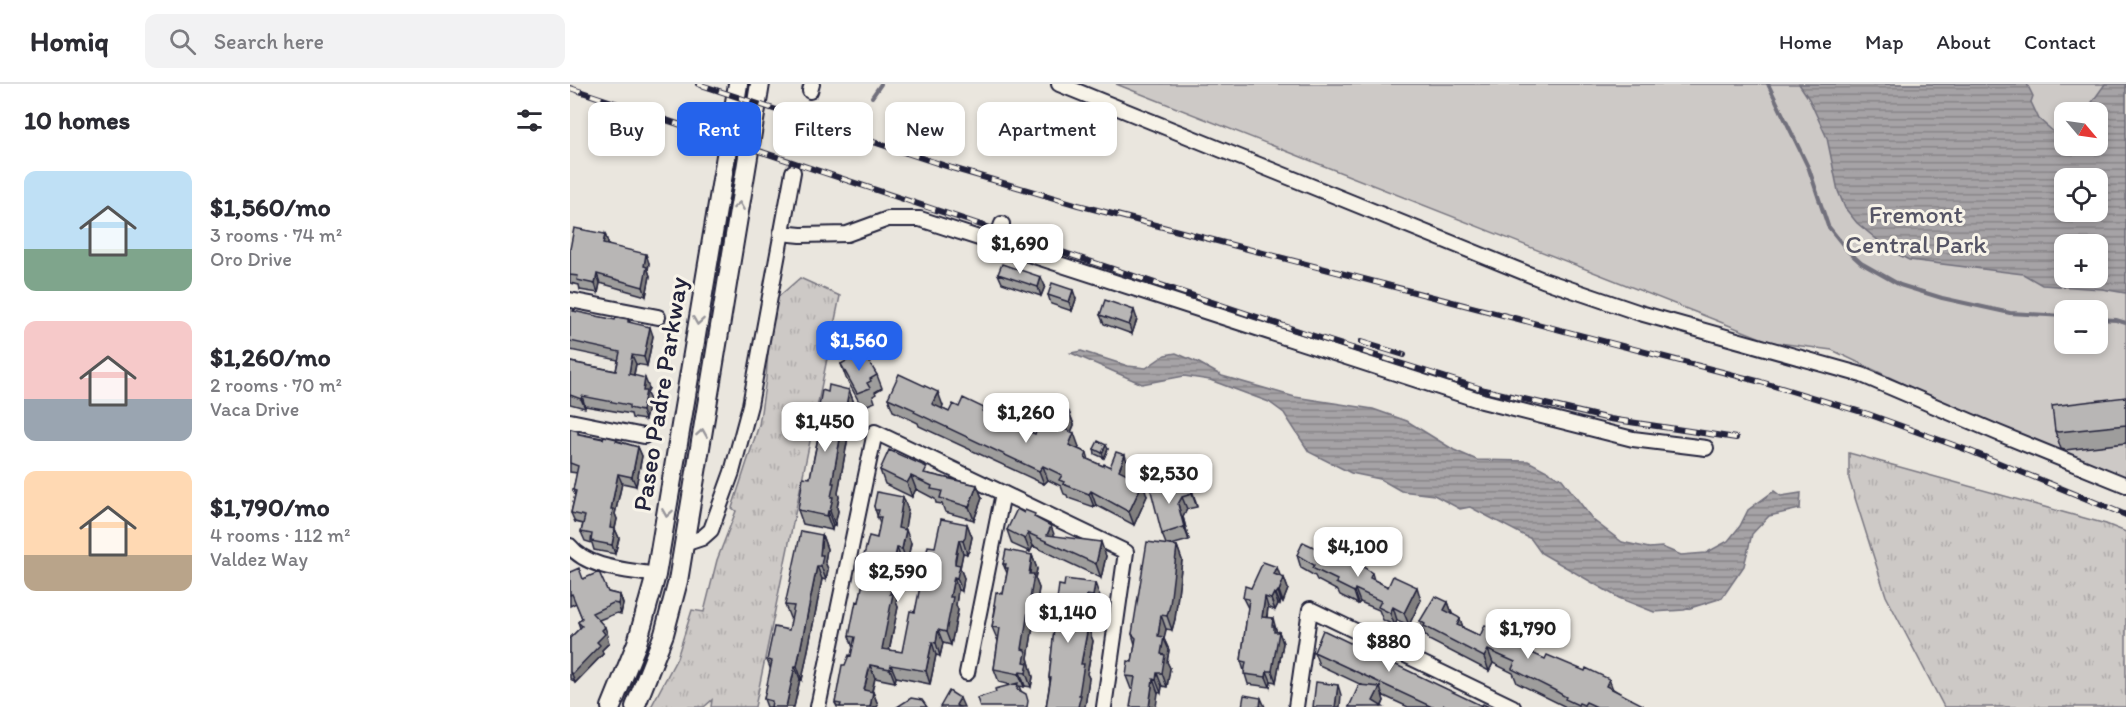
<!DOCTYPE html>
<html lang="en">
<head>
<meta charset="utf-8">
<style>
  body { margin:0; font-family:Itim,sans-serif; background:#f2f2f3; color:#2b2b33; height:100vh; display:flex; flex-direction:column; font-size:22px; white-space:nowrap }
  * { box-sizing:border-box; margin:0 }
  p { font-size:20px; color:#7c7c81 }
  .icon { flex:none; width:33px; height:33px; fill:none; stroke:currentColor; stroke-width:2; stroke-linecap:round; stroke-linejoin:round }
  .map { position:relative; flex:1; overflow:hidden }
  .panel { display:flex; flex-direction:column; background:#fff; width:570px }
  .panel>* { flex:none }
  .banner { position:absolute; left:18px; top:18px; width:570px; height:54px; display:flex; gap:12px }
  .needle { width:39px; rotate:119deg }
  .controls { position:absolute; left:1484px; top:18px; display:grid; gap:12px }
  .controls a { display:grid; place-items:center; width:54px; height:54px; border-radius:12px; background:#fff; box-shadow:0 3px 9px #0003; font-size:30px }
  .price { position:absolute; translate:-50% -51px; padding:0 14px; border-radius:12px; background:#fff; color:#222; font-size:20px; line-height:39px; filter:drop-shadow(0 2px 3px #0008) }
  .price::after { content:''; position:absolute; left:50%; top:36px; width:18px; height:14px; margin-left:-9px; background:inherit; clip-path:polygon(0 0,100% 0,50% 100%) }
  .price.current { background:#2563eb; color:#fff }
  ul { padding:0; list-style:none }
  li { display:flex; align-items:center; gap:18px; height:150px; padding:0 24px }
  li span { display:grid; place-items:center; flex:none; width:168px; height:120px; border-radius:12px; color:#555 }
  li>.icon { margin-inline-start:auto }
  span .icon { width:72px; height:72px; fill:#fffc; stroke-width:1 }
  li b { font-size:26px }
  h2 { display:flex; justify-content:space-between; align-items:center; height:72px; padding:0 24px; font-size:26px }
  .pill { padding:0 21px; border-radius:12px; background:#fff; box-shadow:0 3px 9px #0003; font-size:21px; line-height:54px }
  .pill.current { background:#2563eb; color:#fff }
  header { display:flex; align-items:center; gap:36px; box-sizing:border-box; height:84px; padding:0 30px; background:#fff; border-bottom:2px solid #e1e1e2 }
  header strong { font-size:28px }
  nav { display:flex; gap:33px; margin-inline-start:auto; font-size:21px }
  .search { width:420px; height:54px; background:#f2f2f3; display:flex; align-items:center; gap:15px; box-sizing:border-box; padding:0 21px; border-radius:12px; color:#7c7c81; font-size:22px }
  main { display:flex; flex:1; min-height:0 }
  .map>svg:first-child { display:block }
  .grass { fill:url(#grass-tufts); stroke:#787680; stroke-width:1.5 }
  .green { fill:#cdc9c6; stroke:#787680; stroke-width:1.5; fill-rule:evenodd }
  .water { fill:url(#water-rules); stroke:#716f7b; stroke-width:1.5; fill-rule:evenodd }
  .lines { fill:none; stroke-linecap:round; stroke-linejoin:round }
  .stream { stroke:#716f7b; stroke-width:4 }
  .minor-casing { stroke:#22223b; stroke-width:18 }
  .major-casing { stroke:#22223b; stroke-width:22 }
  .minor { stroke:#f7f3e8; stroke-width:14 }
  .major { stroke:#f7f3e8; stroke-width:18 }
  .rail-casing { stroke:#22223b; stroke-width:6 }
  .rail { stroke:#f7f3e8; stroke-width:4; stroke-dasharray:11; stroke-linecap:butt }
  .wall { fill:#9e9d9c; stroke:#22223b; stroke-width:1.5 }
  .shaded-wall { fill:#817f7f; stroke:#22223b; stroke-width:1.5 }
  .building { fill:#b8b6b5; stroke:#22223b; stroke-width:1.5 }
  .oneway { stroke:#97959a }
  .labels { text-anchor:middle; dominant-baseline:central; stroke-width:6; stroke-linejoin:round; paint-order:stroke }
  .park-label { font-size:26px; fill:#555465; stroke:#f7f3e8 }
  .street-label { font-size:26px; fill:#22223b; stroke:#f7f3e8 }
</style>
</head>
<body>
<header>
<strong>Homiq</strong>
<div class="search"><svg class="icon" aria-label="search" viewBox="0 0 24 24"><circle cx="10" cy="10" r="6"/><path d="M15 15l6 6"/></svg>Search here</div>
<nav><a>Home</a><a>Map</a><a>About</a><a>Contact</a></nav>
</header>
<main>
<section class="panel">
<h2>10 homes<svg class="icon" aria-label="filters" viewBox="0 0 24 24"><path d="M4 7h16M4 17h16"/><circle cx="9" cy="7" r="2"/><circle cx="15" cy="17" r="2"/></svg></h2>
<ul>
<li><span style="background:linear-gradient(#bfe0f5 65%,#7fa58c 0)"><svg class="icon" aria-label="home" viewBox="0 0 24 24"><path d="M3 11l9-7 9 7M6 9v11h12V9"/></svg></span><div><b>$1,560/mo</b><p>3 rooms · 74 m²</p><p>Oro Drive</p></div></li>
<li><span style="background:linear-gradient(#f6c9c9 65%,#9aa5b1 0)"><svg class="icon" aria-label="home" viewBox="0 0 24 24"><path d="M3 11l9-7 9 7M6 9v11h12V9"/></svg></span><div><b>$1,260/mo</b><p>2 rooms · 70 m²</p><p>Vaca Drive</p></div></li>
<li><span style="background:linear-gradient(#ffd9b3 70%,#b9a48a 0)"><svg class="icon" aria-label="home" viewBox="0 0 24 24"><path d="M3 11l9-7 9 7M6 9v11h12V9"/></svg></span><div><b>$1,790/mo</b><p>4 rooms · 112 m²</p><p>Valdez Way</p></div></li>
</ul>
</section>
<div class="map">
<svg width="1556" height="623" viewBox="0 0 1556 623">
  <defs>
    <pattern id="grass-tufts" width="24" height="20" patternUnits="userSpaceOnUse" patternTransform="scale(1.5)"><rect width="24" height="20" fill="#cdc9c6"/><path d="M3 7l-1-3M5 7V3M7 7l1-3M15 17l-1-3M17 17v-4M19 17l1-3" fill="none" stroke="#b0acab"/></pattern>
    <pattern id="water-rules" width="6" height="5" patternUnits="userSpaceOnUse" patternTransform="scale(1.5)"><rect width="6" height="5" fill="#a6a3a6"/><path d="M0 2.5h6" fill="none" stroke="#878488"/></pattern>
  </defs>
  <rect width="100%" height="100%" fill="#eae6de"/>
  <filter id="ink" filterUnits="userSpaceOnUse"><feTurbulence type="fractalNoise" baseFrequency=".0167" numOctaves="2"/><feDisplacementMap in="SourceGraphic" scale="12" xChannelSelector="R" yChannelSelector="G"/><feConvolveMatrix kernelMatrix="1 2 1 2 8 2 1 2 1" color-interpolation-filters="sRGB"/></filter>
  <g filter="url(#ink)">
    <path class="grass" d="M230 194 270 212 185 623H141L142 616 134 623H81L107 574 122 526 134 528 147 476 166 427 162 424 189 341 196 295 199 253 206 215Z
      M1279 369 1536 440 1556 448V623H1374L1316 512 1279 395Z"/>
    <path class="green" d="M546 0H1556V394L1484 371 1262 266 1201 258ZM1494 28H1527V62H1494ZM1494 94H1527V128H1494ZM1494 160H1527V194H1494ZM1494 226H1527V260H1494Z"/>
    <path class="water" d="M1229 0H1457L1463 12 1461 18 1469 35 1485 49 1494 46V62H1527V28H1515L1535 0H1556V209L1532 205 1472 201 1453 190 1339 176 1321 167 1287 139 1275 124 1268 107 1257 54 1239 15ZM1494 94H1527V128H1494ZM1494 160H1527V194H1494Z
      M511 267 558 282 576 284 595 271 606 269 629 279 652 292 725 313 803 325 837 337 884 366 907 376 958 377 992 395 1023 436 1052 458 1079 464 1092 463 1111 471 1136 469 1158 457 1170 442 1178 426 1204 407 1211 412 1231 409 1230 425 1199 432 1182 450 1174 482 1152 514 1114 526 1084 528 1049 514 971 469 961 455 900 423 890 425 864 411 831 407 810 395 781 389 739 368 714 329 699 318 640 296 614 292 572 300 501 269Z"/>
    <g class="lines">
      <path class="stream" d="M1198 0 1239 85 1258 142 1278 167 1291 179 1330 201 1372 214 1440 229 1494 232
        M302 13 311 0
        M1527 235 1546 236 1556 239"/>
      <defs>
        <path id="minor" d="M489 0 973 196 1070 229 1292 291 1428 349 1556 401
          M240 7 242 0
          M211 149 231 151 277 150 318 135H350L912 317 1063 355 1136 364
          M425 159 432 140
          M0 216 88 233
          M0 337 74 352
          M114 460 132 454 141 446 162 388 180 321 223 88
          M0 462C18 485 59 486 86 491
          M397 589 433 409
          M248 623 305 348 556 468 534 623
          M726 623 740 525 943 623"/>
        <path id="major" d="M41 623 67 559 86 491 168 0
          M65 623 94 550 108 497 190 0"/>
      </defs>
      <use href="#minor" class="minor-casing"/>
      <use href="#major" class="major-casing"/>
      <use href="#minor" class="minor"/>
      <use href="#major" class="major"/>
      <defs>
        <path id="rail" d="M128 0 382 84 508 121 1191 298 1298 330 1400 367 1556 431
          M0 4 744 252 915 306 1040 335 1166 354
          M791 258 834 271"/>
      </defs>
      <use href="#rail" class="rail-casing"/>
      <use href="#rail" class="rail"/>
    </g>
    <path class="wall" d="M35 150 38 159V161L79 179 78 186 80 192 76 212 30 199 28 209 10 206 9 201 0 199V165Z
      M428 190 475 202 471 212 432 199Z
      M478 211 506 215 502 227 481 220Z
      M0 224 4 225 5 228 45 236 58 235 60 238 83 252 77 282 66 280 64 291 79 304 77 310 80 316 75 336 62 334 61 330 15 322V324L0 320V278L46 287 48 276 0 266Z
      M530 231 567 235 562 250 534 240Z
      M271 280 307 291 312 304 305 308 306 310 303 312 305 318 292 323 276 294Z
      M279 306 284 319 268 409 269 413 267 424 268 427 265 441H263L262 446 233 440 228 426 240 394 249 348 246 338Z
      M1556 313V359L1495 366 1491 365 1485 347Z
      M318 314 373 322 372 325 379 328 389 323 416 329 465 350 483 340 499 328 504 341 501 348 509 363 508 365 517 369 519 376 533 382 559 384 557 390 577 412 564 441 526 421 524 423 498 414 497 411 494 410 491 402 478 396 474 400 349 342 348 339 323 327Z
      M0 345 10 350 48 357 68 363 72 372 66 402 52 399 45 430 47 435 45 445 49 454 45 470 24 466 22 459 15 457 11 448 13 440 5 438 1 429 5 411 3 406 7 389 0 388Z
      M524 365H538L534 374 525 370Z
      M310 386 359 390 407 401 412 414 404 436 375 428 372 420 366 419 365 415 346 405 342 413 315 400Z
      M620 400 627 423 617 425 613 433 619 456 601 461 607 462 612 476 605 535 602 546 596 545 594 555 599 566 597 578 600 584 597 603 592 602 591 609 561 605 556 592 562 578 565 560 562 550 596 460 592 450 610 402Z
      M333 413 338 426 334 446 341 459 337 478 332 477 329 491 331 496 326 518 328 523 319 566 332 568 365 463 397 440 402 453 399 467 397 470 393 469 390 484 394 494 392 507 388 506 386 521 388 526 381 561 373 559 370 572 366 571 360 600 326 593 325 598 305 594 302 608H303L308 621 307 623H267L265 619 275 581 281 572 283 564 279 552 289 518 294 497 290 488 307 454 310 440 304 422Z
      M454 429 467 435 484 452 536 472 531 494 463 462 460 468 442 460 437 446Z
      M252 451 257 465 255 478 258 485 256 496 252 495 232 596 230 595 224 623H197L194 615 201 586 197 576 219 546 222 535 220 534 215 521Z
      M750 466 773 474 802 489 804 496 818 503 851 516 839 541 827 536 825 542 813 536 809 526 790 518 788 520 770 511 768 507 747 496 745 492 731 484 727 471Z
      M462 471 467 485 465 494 469 504 458 574 463 593 461 603 455 602 454 603 449 602 451 607 426 608 441 601 429 598 424 585 428 557 422 543 425 525 424 521 433 510 437 489 433 480Z
      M0 488 38 508 50 511 53 520 51 530 47 529 29 536 38 552 37 553 39 559 32 566 33 570 5 599 0 594V554L10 544 8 538 12 534 6 519 0 522Z
      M710 493 714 494 718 505 713 518 711 517 710 520H708L705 526 698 523 697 534 706 545V548H709L713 559 706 598 701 597 700 603 678 600 671 577 678 524 673 514 681 504Z
      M494 502 530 513 528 526 522 525 517 543 523 557 517 590 519 594 515 623H476L480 598 479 594 484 549 483 545Z
      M878 518 882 530 890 535 893 544 910 552 963 570 1043 605 1073 623H996L947 599 943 589 923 579 919 587 859 556 857 552 855 551 850 537Z
      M744 568 912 622 919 623H838L812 611 814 617 812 622 779 623 792 601 749 581Z"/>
    <path class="shaded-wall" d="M35 150 38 159 36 170 33 160Z
      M76 170 79 179 78 186 80 192 76 212 73 203 74 182Z
      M27 190 30 199 28 209 25 200Z
      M471 193 475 202 471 212 468 203Z
      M503 206 506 215 502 227 499 218Z
      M564 226 567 235 562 250 559 241Z
      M80 243 83 252 77 282 74 273Z
      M62 271 66 280 62 299 59 290Z
      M75 294 79 304 77 310 80 316 75 336 72 327 73 307Z
      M279 306 284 319 268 409 269 413 267 424 268 427 265 441 260 427 262 399Z
      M368 308 373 322 367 334 362 320Z
      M12 312 15 322V324L11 315Z
      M499 328 504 341 497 357 492 344Z
      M504 349 509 363 504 375 499 361Z
      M536 361 538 365 534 374 532 369Z
      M68 363 72 372 66 402 62 393Z
      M555 371 559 384 554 400 549 386Z
      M473 382 478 396 474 400 469 387Z
      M48 390 52 399 45 430 47 435 43 453 40 444 41 425Z
      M341 392 346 405 342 413 337 399Z
      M573 398 577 412 564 441 559 428Z
      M620 400 624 412 627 423 622 410Z
      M407 401 412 414 404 436 399 423Z
      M521 407 526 421 524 423 519 410Z
      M333 413 338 426 333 457 328 444Z
      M612 413 617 425 613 433 619 456 614 443 608 420Z
      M258 427 263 441 262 446 257 432Z
      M397 440 402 453 399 467 397 470 393 457Z
      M481 442 486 456 477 451Z
      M45 445 49 454 45 470 42 461Z
      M336 446 341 459 337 478 332 465Z
      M458 449 463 462 460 468 455 455Z
      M252 451 257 465 255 478 258 485 256 496 251 482 250 471Z
      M389 456 393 469 390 484 394 494 392 507 387 494 385 480Z
      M531 458 536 472 531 494 526 480Z
      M607 462 612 476 605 535 602 546 597 532Z
      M327 464 332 477 329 491 331 496 326 518 328 523 317 577 312 565 320 510 323 482Z
      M462 471 467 485 465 494 469 504 458 574 463 593 461 603 456 589 452 565Z
      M247 482 252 495 232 596 227 582Z
      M707 483 711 494 704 490Z
      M384 493 388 506 386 521 388 526 381 561 376 548 380 513Z
      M714 494 718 505 713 518 709 507Z
      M525 499 530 513 528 526 523 512Z
      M847 503 851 516 839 541 834 529Z
      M785 505 790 518 788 520 784 508Z
      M708 507 711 517 710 520 706 510Z
      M704 509 708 520 705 526 701 515Z
      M50 511 53 520 51 530 48 520Z
      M517 511 522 525 515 556 510 542Z
      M695 513 698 523 695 543 692 533Z
      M878 518 883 532 874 526Z
      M823 523 827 536 825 542 820 529Z
      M591 531 596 545 594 555 599 566 597 578 600 584 597 603 592 589 591 570 588 552Z
      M703 534 708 553 709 548 713 559 706 598 702 587V542Z
      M890 535 895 549 887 541Z
      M35 543 38 552 37 553 39 559 32 566 33 570 5 599 2 590 27 558 32 546Z
      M518 543 523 557 517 590 519 594 515 623H508L511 580Z
      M368 546 373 559 370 572 366 559Z
      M958 556 963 569 953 565Z
      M362 558 366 571 360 600 356 587Z
      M918 566 923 579 919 587 914 573Z
      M300 581 305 594 299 619 294 606Z
      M321 581 326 593 325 598 320 585Z
      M225 582 230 595 224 623H216Z
      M697 587 701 597 700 603 696 593Z
      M450 588 455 602 454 603 449 590Z
      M587 589 592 602 591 609 586 596Z
      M583 595 588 609 586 623H579Z
      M1039 595 1044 608 1036 602Z
      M768 601 771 611 770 623H765Z
      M810 603 814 617 811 623 803 617Z
      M303 608 308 621 307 623H300Z
      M390 614 394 623H387L386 621Z
      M691 614 695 623H690Z"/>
    <path class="building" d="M4 144 35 150 33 160 76 170 74 182 77 183 73 203 27 190 25 200 7 196 8 192 0 191V165Z
      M432 180 471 193 468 203 428 190Z
      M482 199 503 206 499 218 478 211Z
      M535 216 564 226 559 241 530 231Z
      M0 224 4 225 3 227 45 236 46 233 58 235V238L80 243 74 273 62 271 59 290 75 294 73 307H76L72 327 59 324V321L12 312 11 315 0 311V278L46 287 50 268 0 257Z
      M293 267 307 291 300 295 301 297 297 299 300 304 287 309 271 280Z
      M329 290 368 308 362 320 379 328 383 320 389 323 393 314 414 324 412 327 465 350 472 335 483 340 490 324 499 328 492 344 504 349 499 361 517 369 515 374 533 382 534 380 540 383 546 368 555 371 549 386 573 398 559 428 521 407 519 410 493 400 494 398 489 396 492 391 473 382 469 387 344 328 345 326 318 314Z
      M259 301 279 306 262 399H264L261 413H263L260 427H258L257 432 228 426 233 393 240 394 251 339 246 338 252 306 258 308Z
      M1556 313V341L1488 348 1485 347 1482 322Z
      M0 345 8 347V350L33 355 34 352 47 355 46 357 68 363 62 393 48 390 41 425H43L40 444 45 445 42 461 21 457 22 450 11 448 15 432 1 429 6 407 3 406 8 382 0 379Z
      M528 357 536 361 532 369 524 365Z
      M319 366 357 383 354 389 407 401 399 423 370 414 372 407 361 405 362 402 341 392 337 399 310 386Z
      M603 398 610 402 620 400 622 410 612 413 608 420 614 443 592 450 580 403Z
      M307 408 333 413 328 444 336 446 332 465 327 464 323 482 326 483 320 510H323L312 565 332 568 340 527 345 528 358 462 365 463 371 435 397 440 395 454 393 457 389 456 385 475V480L390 481 387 494 384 493 380 513H383L376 548 368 546 366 559 362 558 356 587 321 581 320 585 300 581 294 606 303 608 300 623H270L271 620 265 619 272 581H275L279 571 281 572 285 553 279 552 286 517 289 518 294 493V489L290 488 293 475 299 452 307 454 311 433H307L309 426H305L304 422Z
      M447 425 454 429 455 426 465 430 464 433 481 442 477 451 531 458 526 480 458 449 455 455 437 446Z
      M231 447 252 451 250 471H253L251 482H247L227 582H225L216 623H201L202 617 194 615 202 577 197 576 204 543 219 546 224 522 215 521Z
      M577 458 607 462 600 521 597 532 591 531 588 552 594 553 591 570 595 571 592 589H587L586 596 583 595 579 623H560L565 593 556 592 558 577 562 578 566 554 562 550Z
      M733 458 750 466 753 460 771 469 769 472 795 484 802 489 800 494 818 503 823 492 847 503 834 529 823 523 820 529 808 523 811 517 785 505 784 508 766 499 767 496 742 484 744 481 727 471Z
      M436 466 462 471 459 490H464L452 565 455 566 456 569 454 578 458 579 456 589 450 588 449 590 424 585 430 544 422 543 426 522 424 521 426 508 433 510 438 484H435L436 480H433Z
      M693 478 707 483 704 490 714 494 709 507H708L706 510 704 509 701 515 695 513 692 533 703 534 702 542H704V548H709L702 587H697L696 593 674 590 676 578 671 577 679 515 673 514 675 502 681 504Z
      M9 484 13 495 29 488 38 508 50 511 48 520 43 519 22 529 35 543 32 546 35 550 27 558 30 561 2 590 0 588V554L12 542 8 538 12 534 2 510 0 511V488Z
      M495 495 525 499 523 512 517 511 510 542 518 543 511 580H514L509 611H511L508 623H476L481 594H479L484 545H483L489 501 494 502Z
      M865 512 878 518 874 526 888 533 890 535 887 541 910 552 915 541 922 544 924 539 958 556 953 565 975 575 977 571 1015 587 1016 584 1039 595 1036 602 1073 621 1072 623H1027L1016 618 1014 621 1009 619 1008 621 995 615 996 613 984 606 942 585 945 578 918 566 914 573 854 542 855 540 850 537Z
      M753 546 912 622 913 620 919 623H879L874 621 873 623H862L744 568Z
      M746 598 768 601 765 623H743Z
      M448 599 447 605 456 610 458 617 457 623H410L407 614 426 608 425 605Z
      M789 601 810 603 803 617 813 623H779Z
      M379 607 390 614 386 621 389 623H370Z
      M674 611 691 614 690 623H672Z
      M341 614 352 616 357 623H327Z"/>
    <defs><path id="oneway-chevron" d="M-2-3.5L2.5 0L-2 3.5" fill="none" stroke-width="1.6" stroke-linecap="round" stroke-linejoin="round" transform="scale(1.5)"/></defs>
    <g class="oneway">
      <use href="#oneway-chevron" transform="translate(169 122) rotate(-81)"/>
      <use href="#oneway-chevron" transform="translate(128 237) rotate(99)"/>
      <use href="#oneway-chevron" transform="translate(132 349) rotate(-81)"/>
      <use href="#oneway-chevron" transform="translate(97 429) rotate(99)"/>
    </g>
  </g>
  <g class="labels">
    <g class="park-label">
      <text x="1346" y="130">Fremont<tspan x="1346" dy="30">Central Park</tspan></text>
    </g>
    <g class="street-label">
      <text transform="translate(90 310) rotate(-81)">Paseo Padre Parkway</text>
    </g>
  </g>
</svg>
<div class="controls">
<a><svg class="needle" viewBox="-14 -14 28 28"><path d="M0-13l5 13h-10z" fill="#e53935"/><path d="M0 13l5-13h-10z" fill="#7c7c81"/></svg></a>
<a><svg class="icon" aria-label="locate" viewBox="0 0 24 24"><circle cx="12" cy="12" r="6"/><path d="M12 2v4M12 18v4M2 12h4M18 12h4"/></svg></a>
<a>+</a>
<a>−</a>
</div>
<b class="price" style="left:450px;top:191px">$1,690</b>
<b class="price current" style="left:289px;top:288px">$1,560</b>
<b class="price" style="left:456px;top:360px">$1,260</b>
<b class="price" style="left:255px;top:369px">$1,450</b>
<b class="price" style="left:599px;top:421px">$2,530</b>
<b class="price" style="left:788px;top:494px">$4,100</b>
<b class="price" style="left:328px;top:519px">$2,590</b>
<b class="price" style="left:498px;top:560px">$1,140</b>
<b class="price" style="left:958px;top:576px">$1,790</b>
<b class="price" style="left:819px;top:589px">$880</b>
<div class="banner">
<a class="pill">Buy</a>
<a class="pill current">Rent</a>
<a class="pill">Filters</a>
<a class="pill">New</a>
<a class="pill">Apartment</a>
</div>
</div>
</main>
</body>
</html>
